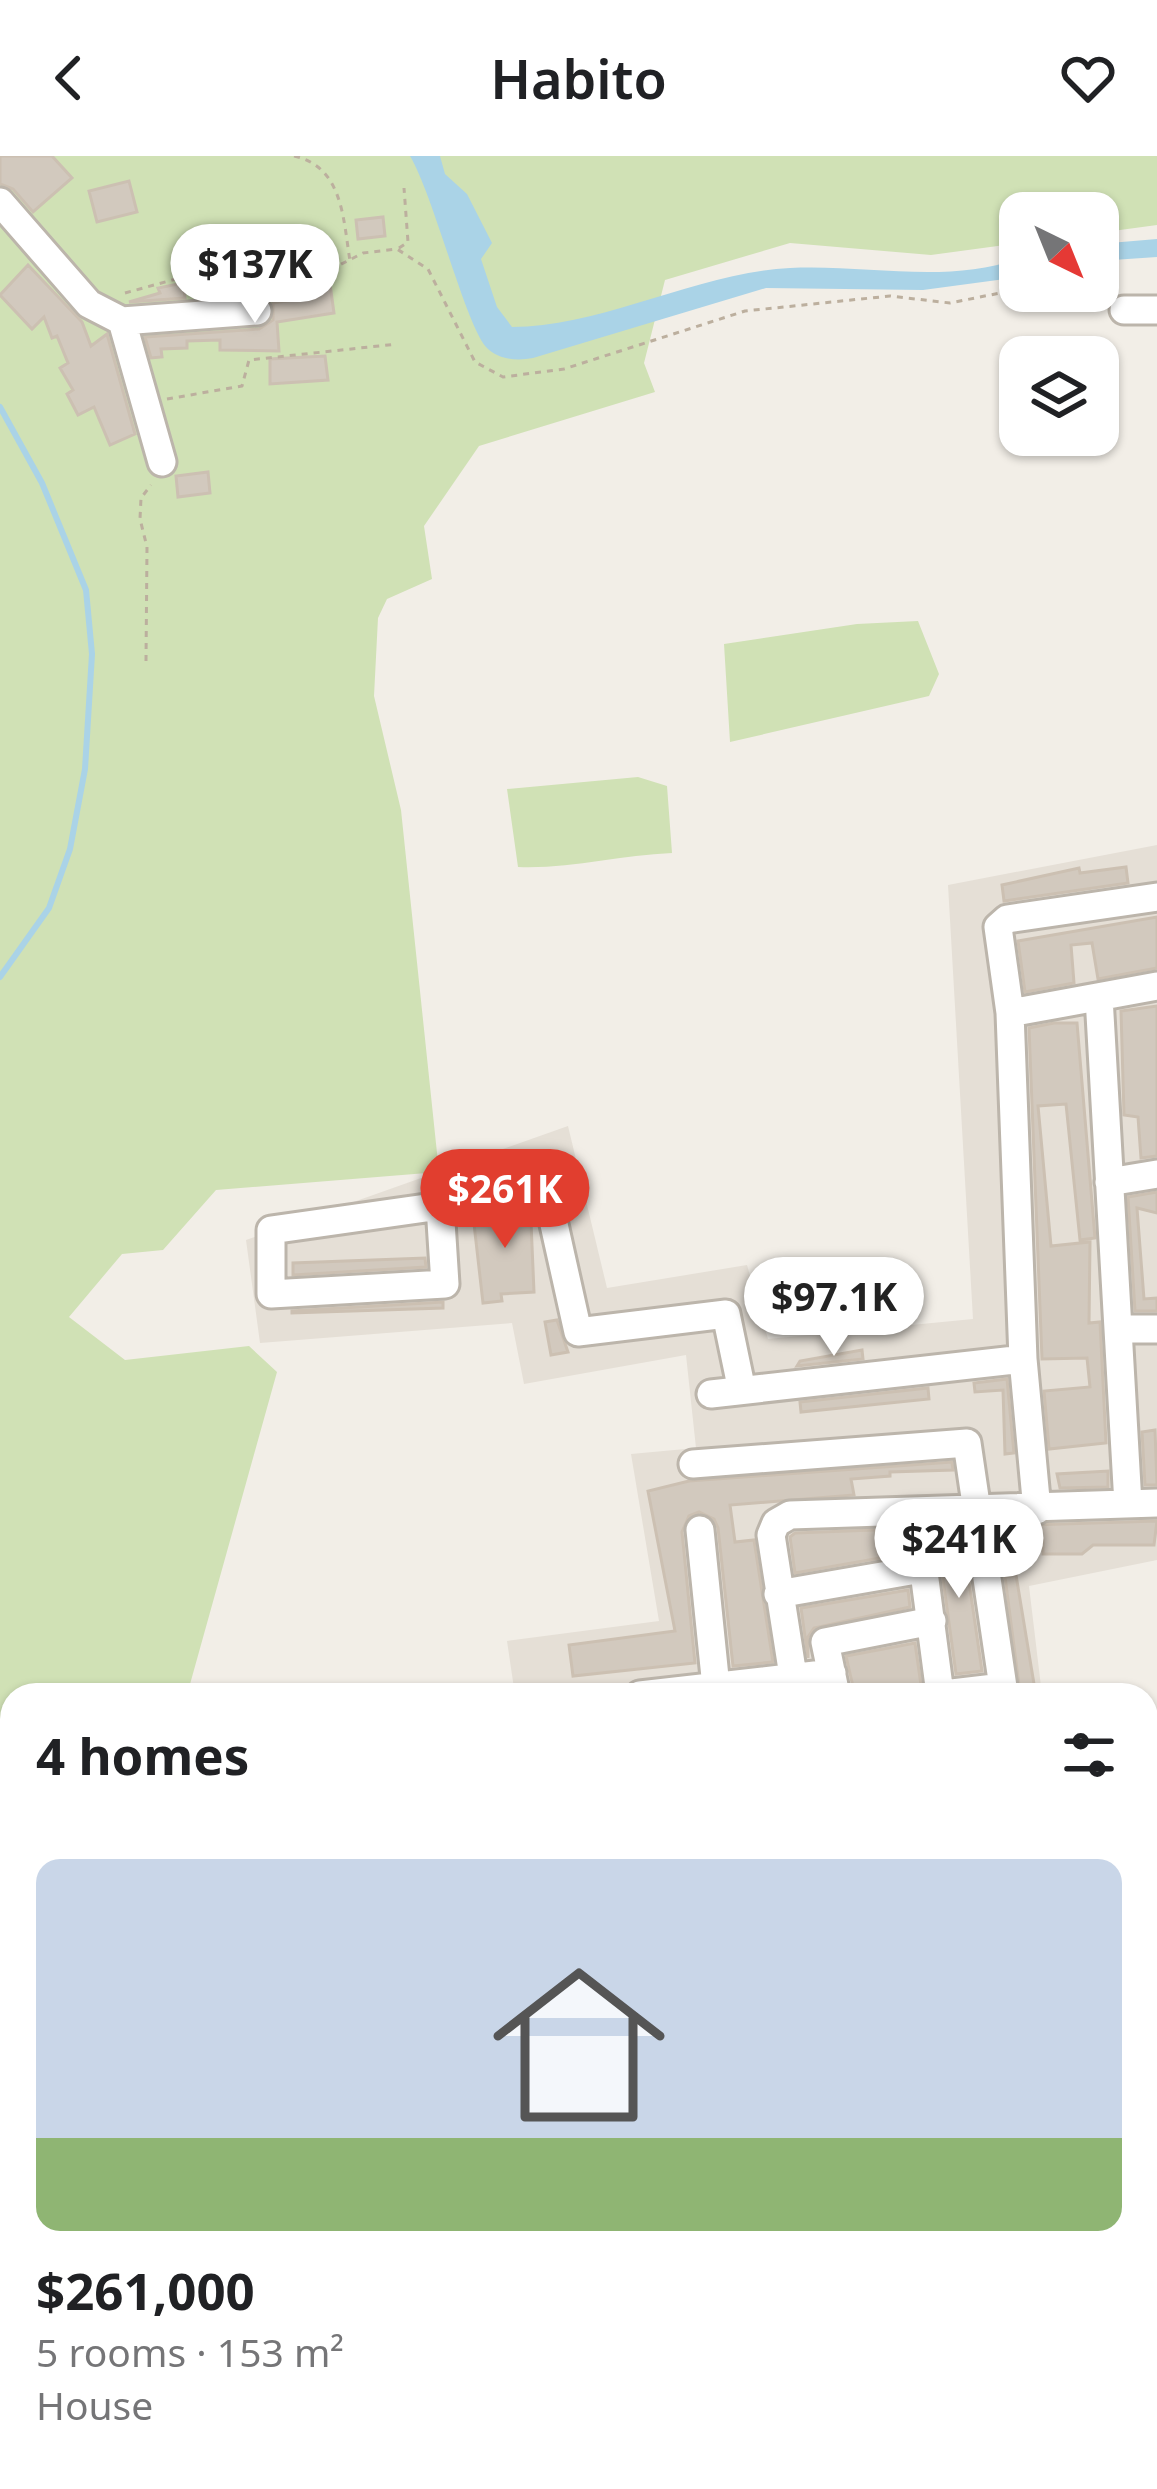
<!DOCTYPE html>
<html lang="en">
<head>
<meta charset="utf-8">
<style>
  body { margin:0; font-family:"Noto Sans",sans-serif; background:#f2f2f2; color:#202124; height:100vh; display:flex; flex-direction:column; font-size:45px; white-space:nowrap }
  * { box-sizing:border-box; margin:0 }
  p { font-size:39px; color:#757577 }
  .icon { flex:none; width:66px; height:66px; fill:none; stroke:currentColor; stroke-width:2; stroke-linecap:round; stroke-linejoin:round }
  .map { position:relative; flex:1; overflow:hidden }
  .panel { position:absolute; left:0px; top:1527px; width:1158px; height:807px; display:flex; flex-direction:column; background:#fff; border-radius:36px 36px 0 0; box-shadow:0 3px 9px #0004 }
  .panel>* { flex:none }
  .needle { width:78px; rotate:137deg }
  .fabs { position:absolute; left:999px; top:36px; display:grid; gap:24px }
  .fabs a { display:grid; place-items:center; width:120px; height:120px; border-radius:24px; background:#fff; box-shadow:0 3px 9px #0004; font-size:60px }
  .price { position:absolute; translate:-50% -102px; padding:0 27px; border-radius:42px; background:#fff; color:#222; font-size:39px; line-height:78px; filter:drop-shadow(0 3px 6px #0008) }
  .price::after { content:''; position:absolute; left:50%; top:72px; width:36px; height:27px; margin-left:-18px; background:inherit; clip-path:polygon(0 0,100% 0,50% 100%) }
  .price.selected { background:#e13e2f; color:#fff }
  ul { padding:0; list-style:none }
  li { display:grid; align-content:center; gap:24px; height:636px; padding:0 36px }
  li+li { border-top:3px solid #e0e0e0 }
  li span { display:grid; place-items:center; height:372px; border-radius:24px; color:#555 }
  li>.icon { margin-inline-start:auto }
  span .icon { width:216px; height:216px; fill:#fffc; stroke-width:1 }
  li b { font-size:51px }
  h2 { display:flex; justify-content:space-between; align-items:center; height:144px; padding:0 36px; font-size:51px }
  header { display:flex; justify-content:space-between; align-items:center; height:156px; padding:0 36px; background:#fff; font-size:54px; font-weight:600 }
  .map>svg:first-child { display:block }
  .residential { fill:#e5dfd6 }
  .green { fill:#d0e1b5 }
  .water { fill:#aad3e7 }
  .lines { fill:none; stroke-linecap:round; stroke-linejoin:round }
  .stream { stroke:#aad3e7; stroke-width:6 }
  .river { stroke:#aad3e7; stroke-width:36 }
  .building { fill:#d2c9be; stroke:#ccc0b2; stroke-width:3 }
  .minor-casing { stroke:#bcb5ab; stroke-width:33 }
  .path { stroke:#bcaf9e; stroke-width:3; stroke-dasharray:6 6; stroke-linecap:butt }
  .minor { stroke:#fff; stroke-width:27 }
</style>
</head>
<body>
<header><svg class="icon" aria-label="back" viewBox="0 0 24 24"><path d="M15 5l-7 7 7 7"/></svg>Habito<svg class="icon" aria-label="heart" viewBox="0 0 24 24"><path d="M12 20l-8-8c-3-5 5-10 8-4 3-6 11-1 8 4z"/></svg></header>
<div class="map">
<svg width="1157" height="2333" viewBox="0 0 1157 2333">
  <rect width="100%" height="100%" fill="#f2eee7"/>
  <path class="residential" d="M1157 689V1404L1029 1430 1042 1539H515L507 1485 659 1465 631 1298 696 1292 686 1199 524 1228 512 1167 260 1187 246 1084 568 970 607 1132 747 1109 768 1183 973 1163 948 729Z"/>
  <path class="green" d="M0 0H1157V69L1098 77V57H1020V87L931 99 790 87 665 124 644 207 655 236 479 290 424 370 432 423 387 443 378 462 374 540 401 654 439 1016 216 1034 163 1094 122 1098 69 1161 125 1204 249 1190 277 1216 187 1539H12V1962L0 1963Z
    M918 465 939 518 929 540 730 586 724 488 857 468Z
    M638 621 667 630 672 697C620 699 571 713 518 711L507 633Z
    M12 2067V2322H188V2333H0V2068Z"/>
  <path class="water" d="M410 0H440L445 18 467 38 492 87 481 103 497 151 512 171C602 171 699 116 790 112 865 108 948 129 1020 102V121L923 134 766 132 533 202C518 205 500 204 488 193 467 175 434 40 410 0Z
    M1157 83V101L1098 105V88Z"/>
  <g class="lines">
    <path class="stream" d="M0 251 42 327 86 434 92 498 85 613 70 693 49 752 0 821"/>
    <path class="river" d="M1146 1858 1157 1857
      M0 2021 12 2019"/>
  </g>
  <path class="building" d="M0 0H52L72 22 33 56 13 33 0 28Z
    M129 25 137 56 97 66 89 35Z
    M383 61 385 80 358 83 356 64Z
    M248 93 261 123 238 133 226 114 231 112 226 103Z
    M28 109 82 166 91 190 107 178 135 278 110 289 94 251 78 259 67 238 73 234 60 212 68 207 57 180 52 182 44 161 32 173 0 139Z
    M183 127 185 142 129 146 160 137 158 132Z
    M330 128 334 157 277 166 279 195 220 194V184L187 185V192L161 193 162 201 151 202 145 181 259 173 273 164V147L306 142 305 131Z
    M325 200 328 224 270 228V203Z
    M208 316 210 337 178 341 176 320Z
    M1126 711 1128 727 1004 745 1002 729 1079 712 1080 717Z
    M1157 761V812L1098 823 1092 787 1071 789 1074 827 1025 836 1018 785Z
    M1157 850V1000L1141 1002 1138 961 1124 959 1121 855Z
    M1054 867H1077L1095 1082 1080 1084 1066 948 1038 950 1051 1090 1090 1086 1089 1167 1100 1166 1106 1287 1049 1293 1044 1235 1090 1231 1087 1202 1042 1203 1029 872Z
    M1157 1036V1057L1137 1052 1144 1143 1157 1142V1155H1135L1128 1041Z
    M530 1043 534 1136 501 1138 502 1145 483 1147 473 1059Z
    M425 1102 426 1111 293 1119V1107Z
    M443 1146V1152L292 1157V1155Z
    M557 1164 568 1196 551 1199 545 1166Z
    M862 1194 863 1203 797 1210 800 1205Z
    M1007 1223 1014 1297 1005 1298 1003 1234 975 1236 974 1227Z
    M928 1232 929 1243 801 1256 800 1246Z
    M1155 1274 1157 1329H1145L1142 1276Z
    M952 1306 953 1314 890 1316V1320L851 1323 854 1339 730 1349 735 1386 754 1384 773 1506 733 1510 718 1372 714 1363 699 1356 689 1360 682 1376 695 1507 573 1520 569 1489 675 1475 648 1335 689 1325Z
    M1108 1315V1331L1060 1332 1057 1318Z
    M1157 1365 1154 1389H1093L1082 1398H1043V1385L1000 1388 997 1370Z
    M961 1371 982 1515 956 1518 936 1372Z
    M900 1373 903 1398 795 1417 790 1381 795 1377Z
    M1016 1419 1035 1534 1020 1537 1005 1421Z
    M908 1434 910 1451 814 1472 808 1481V1502L801 1452Z
    M915 1487 921 1529 854 1535 846 1500Z"/>
  <g class="lines">
    <defs>
      <path id="minor" d="M0 46 89 148 122 165 162 306
        M1124 154H1157
        M122 165 257 155
        M1099 841 1128 1348
        M1010 857 998 771 1007 763 1157 741
        M1109 1026 1157 1018
        M440 1050 271 1074V1138L445 1128 440 1050 543 1019 578 1176 726 1158 741 1230
        M1119 1173H1157
        M711 1238 1023 1203
        M693 1308 967 1287 1003 1531 935 1539
        M1037 1354 1023 1203 1010 857 1157 830
        M916 1355 940 1538
        M700 1374 716 1531
        M778 1438 922 1413
        M793 1520 771 1379 776 1367 790 1359 1157 1347
        M640 1539 832 1517
        M836 1539 825 1486 932 1465
        M1146 1832 1157 1831
        M1146 1892 1157 1889"/>
    </defs>
    <use href="#minor" class="minor-casing"/>
    <path class="path" d="M294 0C343 11 343 62 350 105
      M399 92 408 86 404 32
      M1098 127 1108 140
      M210 133 228 125
      M125 137 187 120 204 134
      M277 141 363 97 397 93 428 113 475 206 503 221 564 213 745 155 890 140 950 147 1020 133
      M167 243 242 230 249 204 397 188
      M146 505 147 391 140 363 141 342 151 329
      M0 1982 12 1980"/>
    <use href="#minor" class="minor"/>
  </g>
</svg>
<div class="fabs">
<a><svg class="needle" viewBox="-14 -14 28 28"><path d="M0-13l5 13h-10z" fill="#e53935"/><path d="M0 13l5-13h-10z" fill="#757577"/></svg></a>
<a><svg class="icon" aria-label="layers" viewBox="0 0 24 24"><path d="M12 4l9 5-9 5-9-5zM3 14l9 5 9-5"/></svg></a>
</div>
<b class="price" style="left:255px;top:170px">$137K</b>
<b class="price selected" style="left:505px;top:1095px">$261K</b>
<b class="price" style="left:834px;top:1203px">$97.1K</b>
<b class="price" style="left:959px;top:1445px">$241K</b>
<section class="panel">
<h2>4 homes<svg class="icon" aria-label="filters" viewBox="0 0 24 24"><path d="M4 7h16M4 17h16"/><circle cx="9" cy="7" r="2"/><circle cx="15" cy="17" r="2"/></svg></h2>
<ul>
<li><span style="background:linear-gradient(#c9d6e8 75%,#8fb573 0)"><svg class="icon" aria-label="home" viewBox="0 0 24 24"><path d="M3 11l9-7 9 7M6 9v11h12V9"/></svg></span><div><b>$261,000</b><p>5 rooms · 153 m²</p><p>House</p></div></li>
</ul>
</section>
</div>
</body>
</html>
